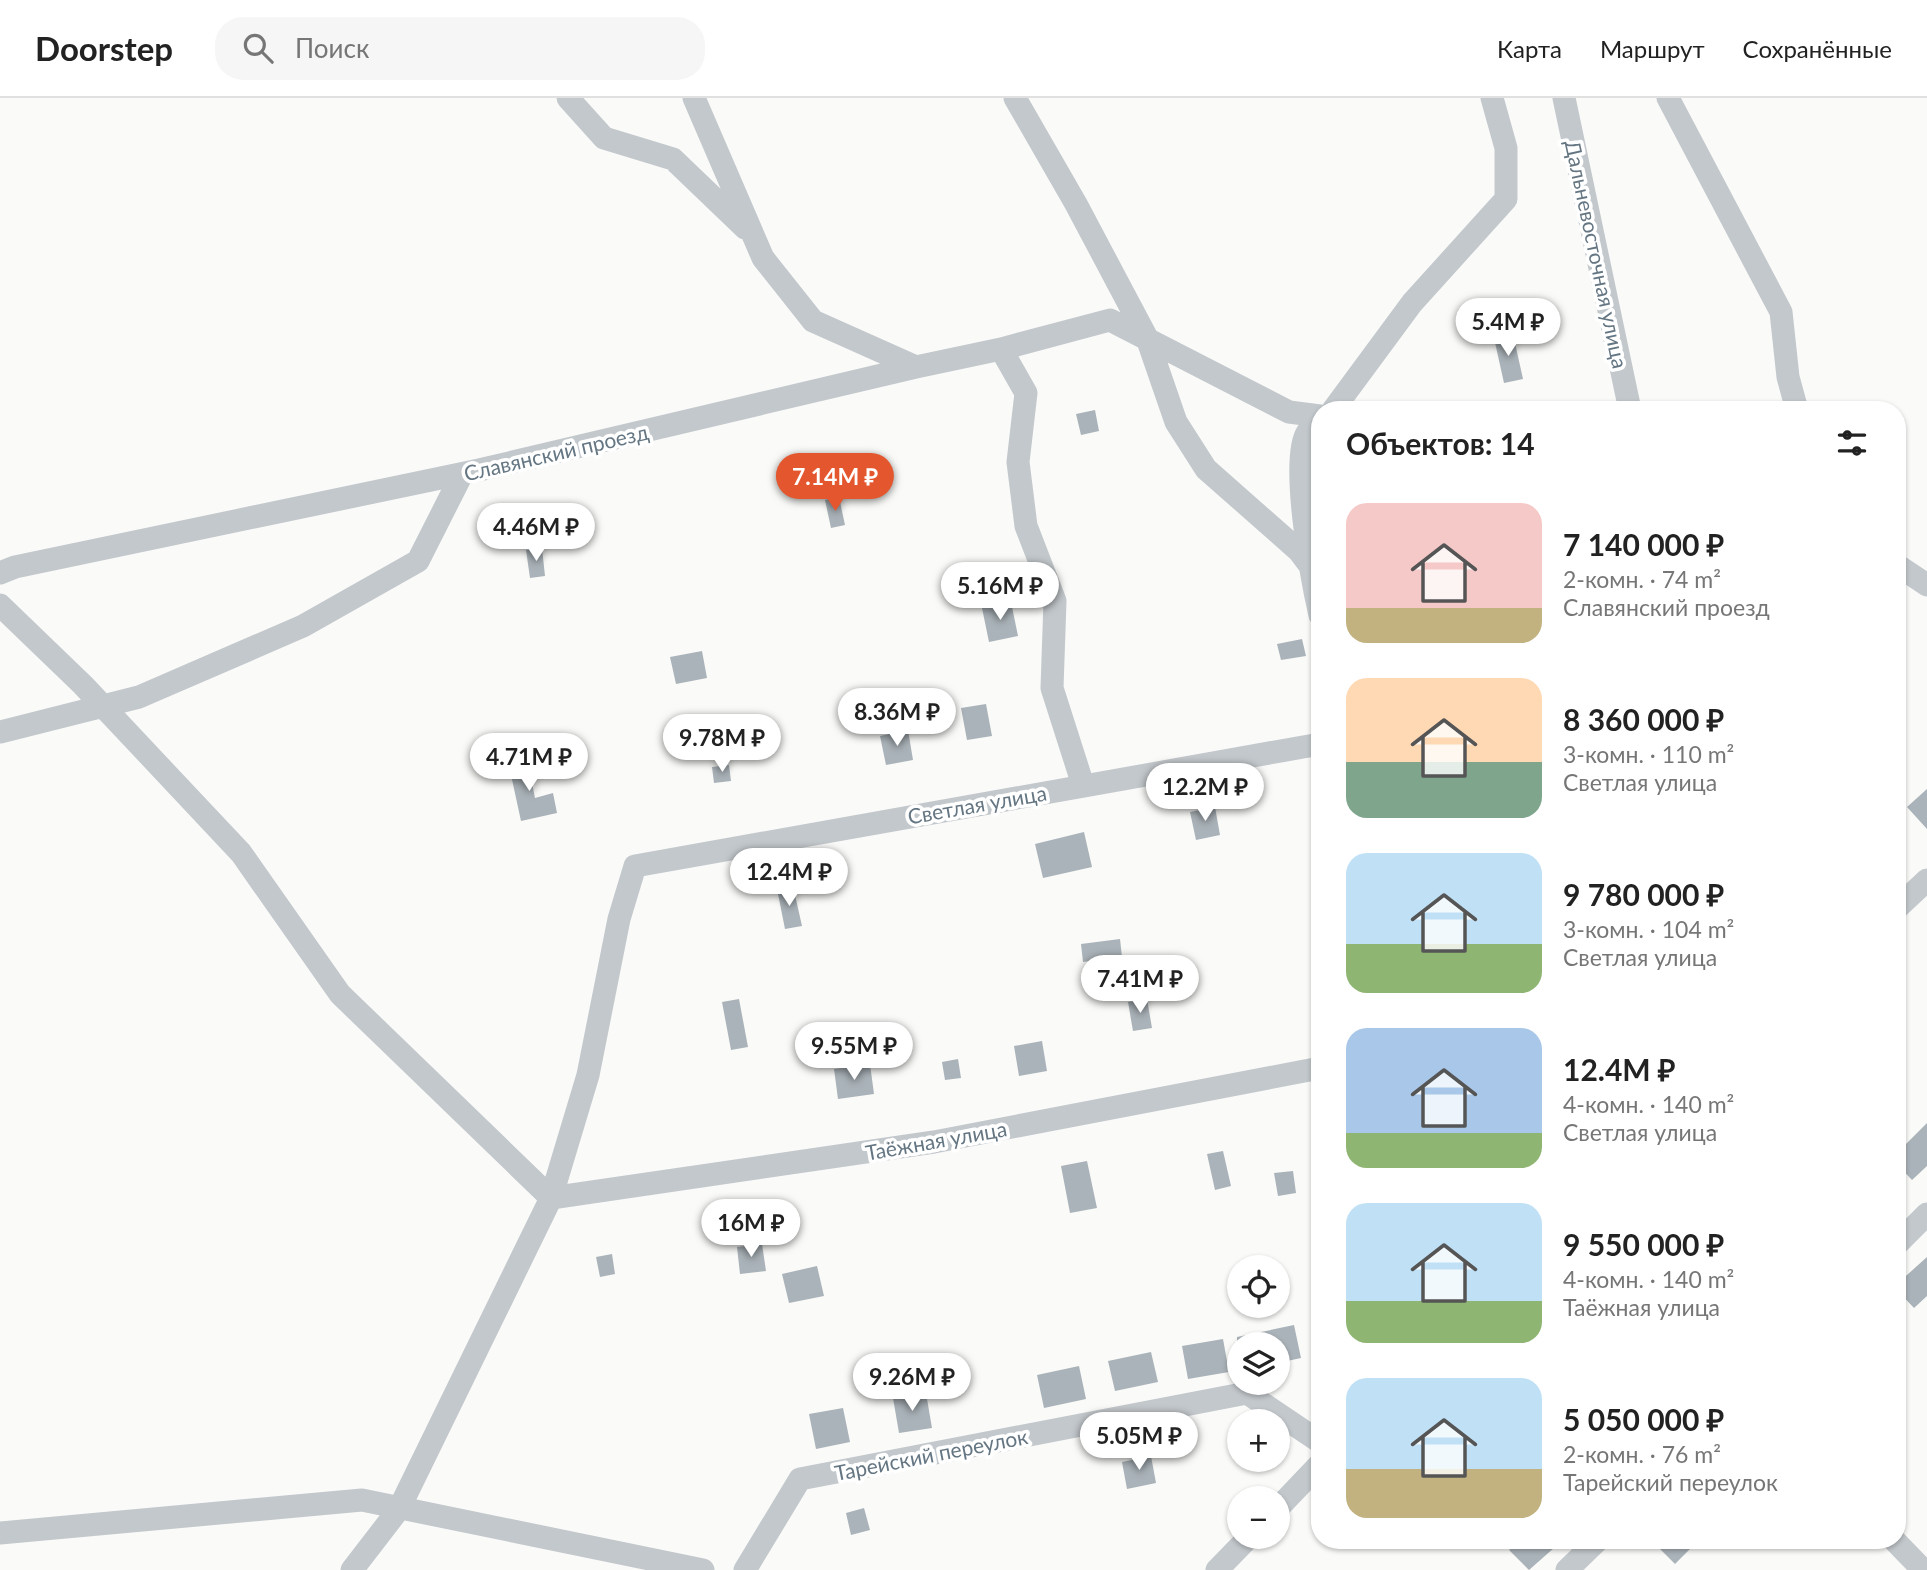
<!DOCTYPE html>
<html lang="ru">
<head>
<meta charset="utf-8">
<style>
  body { margin:0; font-family:Lato,sans-serif; background:#f6f6f6; color:#222; height:100vh; display:flex; flex-direction:column; font-size:26px; white-space:nowrap }
  * { box-sizing:border-box; margin:0 }
  p { font-size:23px; color:#767676 }
  .icon { flex:none; width:38px; height:38px; fill:none; stroke:currentColor; stroke-width:2; stroke-linecap:round; stroke-linejoin:round }
  .map { position:relative; flex:1; overflow:hidden }
  .sheet { position:absolute; left:1311px; top:303px; width:595px; height:1148px; display:flex; flex-direction:column; background:#fff; border-radius:28px; box-shadow:0 2px 5px #0004 }
  .sheet>* { flex:none }
  .fabs { position:absolute; left:1227px; top:1157px; display:grid; gap:14px }
  .fabs a { display:grid; place-items:center; width:63px; height:63px; border-radius:50%; background:#fff; box-shadow:0 2px 5px #0004; font-size:35px }
  .price { position:absolute; translate:-50% -60px; padding:0 16px; border-radius:24px; background:#fff; color:#222; font-size:23px; line-height:46px; filter:drop-shadow(0 2px 4px #0008) }
  .price::after { content:''; position:absolute; left:50%; top:42px; width:21px; height:16px; margin-left:-10px; background:inherit; clip-path:polygon(0 0,100% 0,50% 100%) }
  .price.active { background:#e4572e; color:#fff }
  ul { padding:0; list-style:none }
  li { display:flex; align-items:center; gap:21px; height:175px; padding:0 35px }
  li span { display:grid; place-items:center; flex:none; width:196px; height:140px; border-radius:21px; color:#555 }
  li>.icon { margin-inline-start:auto }
  span .icon { width:84px; height:84px; fill:#fffc; stroke-width:1 }
  li b { font-size:30px }
  h2 { display:flex; justify-content:space-between; align-items:center; height:84px; padding:0 35px; font-size:30px }
  header { display:flex; align-items:center; gap:42px; box-sizing:border-box; height:98px; padding:0 35px; background:#fff; border-bottom:2px solid #e0e0e0 }
  header strong { font-size:33px }
  nav { display:flex; gap:38px; margin-inline-start:auto; font-size:24px }
  .search { width:490px; height:63px; background:#f6f6f6; display:flex; align-items:center; gap:18px; box-sizing:border-box; padding:0 24px; border-radius:28px; color:#767676; font-size:26px }
  .map>svg:first-child { display:block }
  .building { fill:#aab3b9 }
  .lines { fill:none; stroke-linecap:round; stroke-linejoin:round }
  .minor { stroke:#c3c8cc; stroke-width:23 }
  .labels { text-anchor:middle; dominant-baseline:central; stroke-width:7; stroke-linejoin:round; paint-order:stroke }
  .street-label { font-size:21px; fill:#657683; stroke:#fff }
</style>
</head>
<body>
<header>
<strong>Doorstep</strong>
<div class="search"><svg class="icon" aria-label="search" viewBox="0 0 24 24"><circle cx="10" cy="10" r="6"/><path d="M15 15l6 6"/></svg>Поиск</div>
<nav><a>Карта</a><a>Маршрут</a><a>Сохранённые</a></nav>
</header>
<div class="map">
<svg width="1927" height="1472" viewBox="0 0 1927 1472">
  <rect width="100%" height="100%" fill="#fafaf8"/>
  <path class="building" d="M1513 236 1523 281 1504 285 1494 240Z
    M1095 312 1099 333 1081 337 1076 316Z
    M839 399 845 427 831 430 825 402Z
    M542 450 545 478 530 480 526 452Z
    M1011 504 1018 538 989 544 982 510Z
    M1302 541 1306 558 1281 562 1277 546Z
    M702 553 707 580 676 586 670 559Z
    M986 606 992 638 967 642 961 610Z
    M908 632 913 662 886 667 880 638Z
    M527 659 535 700 553 695 557 715 521 723 508 663Z
    M729 667 731 683 714 685 712 669Z
    M1927 691V731L1907 709Z
    M1215 709 1220 737 1196 742 1190 714Z
    M1084 734 1092 769 1043 780 1035 746Z
    M793 788 802 828 785 831 777 791Z
    M1120 841 1122 859 1083 864 1081 846Z
    M739 901 748 949 731 952 722 904Z
    M1147 901 1152 930 1133 933 1128 904Z
    M1042 943 1047 973 1019 978 1014 948Z
    M958 961 961 980 945 982 942 964Z
    M870 966 874 996 838 1001 834 971Z
    M1927 1025V1068L1912 1082 1897 1066V1055Z
    M1223 1053 1231 1088 1215 1092 1207 1056Z
    M1087 1063 1097 1110 1070 1115 1061 1068Z
    M1293 1073 1296 1095 1278 1098 1274 1075Z
    M762 1146 766 1173 740 1176 737 1149Z
    M612 1156 615 1176 600 1179 596 1159Z
    M1927 1159V1198L1914 1210 1897 1192V1186Z
    M817 1168 824 1198 789 1205 782 1176Z
    M1294 1227 1301 1260 1278 1265V1246H1237V1239Z
    M1223 1241 1229 1274 1188 1281 1182 1248Z
    M1151 1254 1158 1284 1115 1293 1108 1263Z
    M1079 1268 1086 1301 1044 1310 1037 1277Z
    M926 1295 932 1330 899 1335 893 1300Z
    M843 1310 850 1344 816 1351 809 1316Z
    M1151 1358 1156 1385 1127 1391 1122 1364Z
    M864 1410 870 1432 851 1437 846 1415Z
    M1521 1442H1563L1529 1472 1509 1452Z
    M1651 1442H1699L1675 1466Z"/>
  <g class="lines">
    <path class="minor" d="M568 0 604 40 673 61 745 130
      M694 0 763 160 813 223 916 269
      M1015 0 1076 106 1147 240 1176 324 1206 371 1299 453 1320 481
      M1564 0 1630 312
      M1668 0 1781 214 1788 279 1797 312
      M1001 251 1026 295 1018 364 1026 428 1055 503 1052 590 1083 687
      M1333 312 1412 205 1506 101V50L1492 0
      M1320 325C1316 327 1309 331 1307 335 1290 361 1312 483 1320 517
      M1897 467 1927 487
      M0 475 15 469 479 372 916 269 1001 251 1110 222 1289 314 1320 318
      M0 507 83 587 241 755 340 896 551 1100 934 1044 1320 970
      M0 634 139 599 303 528 418 463 462 376
      M1897 810 1927 782
      M1897 1146 1927 1116
      M1278 1410 1320 1366
      M0 1435 362 1402 703 1472
      M1894 1442 1923 1472
      M352 1472 399 1411 551 1100 588 977 619 821 635 768 1320 646
      M745 1472 800 1381 1247 1295 1320 1344
      M1217 1472 1250 1438
      M1567 1472 1598 1442"/>
  </g>
  <g class="labels">
    <g class="street-label">
      <text transform="translate(1597 156) rotate(78)">Дальневосточная улица</text>
      <text transform="translate(556 354) rotate(-13)">Славянский проезд</text>
      <text transform="translate(977 706) rotate(-10)">Светлая улица</text>
      <text transform="translate(936 1042) rotate(-10)">Таёжная улица</text>
      <text transform="translate(931 1356) rotate(-11)">Тарейский переулок</text>
    </g>
  </g>
</svg>
<div class="fabs">
<a><svg class="icon" aria-label="locate" viewBox="0 0 24 24"><circle cx="12" cy="12" r="6"/><path d="M12 2v4M12 18v4M2 12h4M18 12h4"/></svg></a>
<a><svg class="icon" aria-label="layers" viewBox="0 0 24 24"><path d="M12 4l9 5-9 5-9-5zM3 14l9 5 9-5"/></svg></a>
<a>+</a>
<a>−</a>
</div>
<b class="price" style="left:1508px;top:260px">5.4M ₽</b>
<b class="price active" style="left:835px;top:415px">7.14M ₽</b>
<b class="price" style="left:536px;top:465px">4.46M ₽</b>
<b class="price" style="left:1000px;top:524px">5.16M ₽</b>
<b class="price" style="left:897px;top:650px">8.36M ₽</b>
<b class="price" style="left:722px;top:676px">9.78M ₽</b>
<b class="price" style="left:529px;top:695px">4.71M ₽</b>
<b class="price" style="left:1205px;top:725px">12.2M ₽</b>
<b class="price" style="left:789px;top:810px">12.4M ₽</b>
<b class="price" style="left:1140px;top:917px">7.41M ₽</b>
<b class="price" style="left:854px;top:984px">9.55M ₽</b>
<b class="price" style="left:751px;top:1161px">16M ₽</b>
<b class="price" style="left:912px;top:1315px">9.26M ₽</b>
<b class="price" style="left:1139px;top:1374px">5.05M ₽</b>
<section class="sheet">
<h2>Объектов: 14<svg class="icon" aria-label="filters" viewBox="0 0 24 24"><path d="M4 7h16M4 17h16"/><circle cx="9" cy="7" r="2"/><circle cx="15" cy="17" r="2"/></svg></h2>
<ul>
<li><span style="background:linear-gradient(#f6c9c9 75%,#c2b280 0)"><svg class="icon" aria-label="home" viewBox="0 0 24 24"><path d="M3 11l9-7 9 7M6 9v11h12V9"/></svg></span><div><b>7 140 000 ₽</b><p>2-комн. · 74 m²</p><p>Славянский проезд</p></div></li>
<li><span style="background:linear-gradient(#ffd9b3 60%,#7fa58c 0)"><svg class="icon" aria-label="home" viewBox="0 0 24 24"><path d="M3 11l9-7 9 7M6 9v11h12V9"/></svg></span><div><b>8 360 000 ₽</b><p>3-комн. · 110 m²</p><p>Светлая улица</p></div></li>
<li><span style="background:linear-gradient(#bfe0f5 65%,#8fb573 0)"><svg class="icon" aria-label="home" viewBox="0 0 24 24"><path d="M3 11l9-7 9 7M6 9v11h12V9"/></svg></span><div><b>9 780 000 ₽</b><p>3-комн. · 104 m²</p><p>Светлая улица</p></div></li>
<li><span style="background:linear-gradient(#a9c7e8 75%,#8fb573 0)"><svg class="icon" aria-label="home" viewBox="0 0 24 24"><path d="M3 11l9-7 9 7M6 9v11h12V9"/></svg></span><div><b>12.4M ₽</b><p>4-комн. · 140 m²</p><p>Светлая улица</p></div></li>
<li><span style="background:linear-gradient(#bfe0f5 70%,#8fb573 0)"><svg class="icon" aria-label="home" viewBox="0 0 24 24"><path d="M3 11l9-7 9 7M6 9v11h12V9"/></svg></span><div><b>9 550 000 ₽</b><p>4-комн. · 140 m²</p><p>Таёжная улица</p></div></li>
<li><span style="background:linear-gradient(#bfe0f5 65%,#c2b280 0)"><svg class="icon" aria-label="home" viewBox="0 0 24 24"><path d="M3 11l9-7 9 7M6 9v11h12V9"/></svg></span><div><b>5 050 000 ₽</b><p>2-комн. · 76 m²</p><p>Тарейский переулок</p></div></li>
</ul>
</section>
</div>
</body>
</html>
